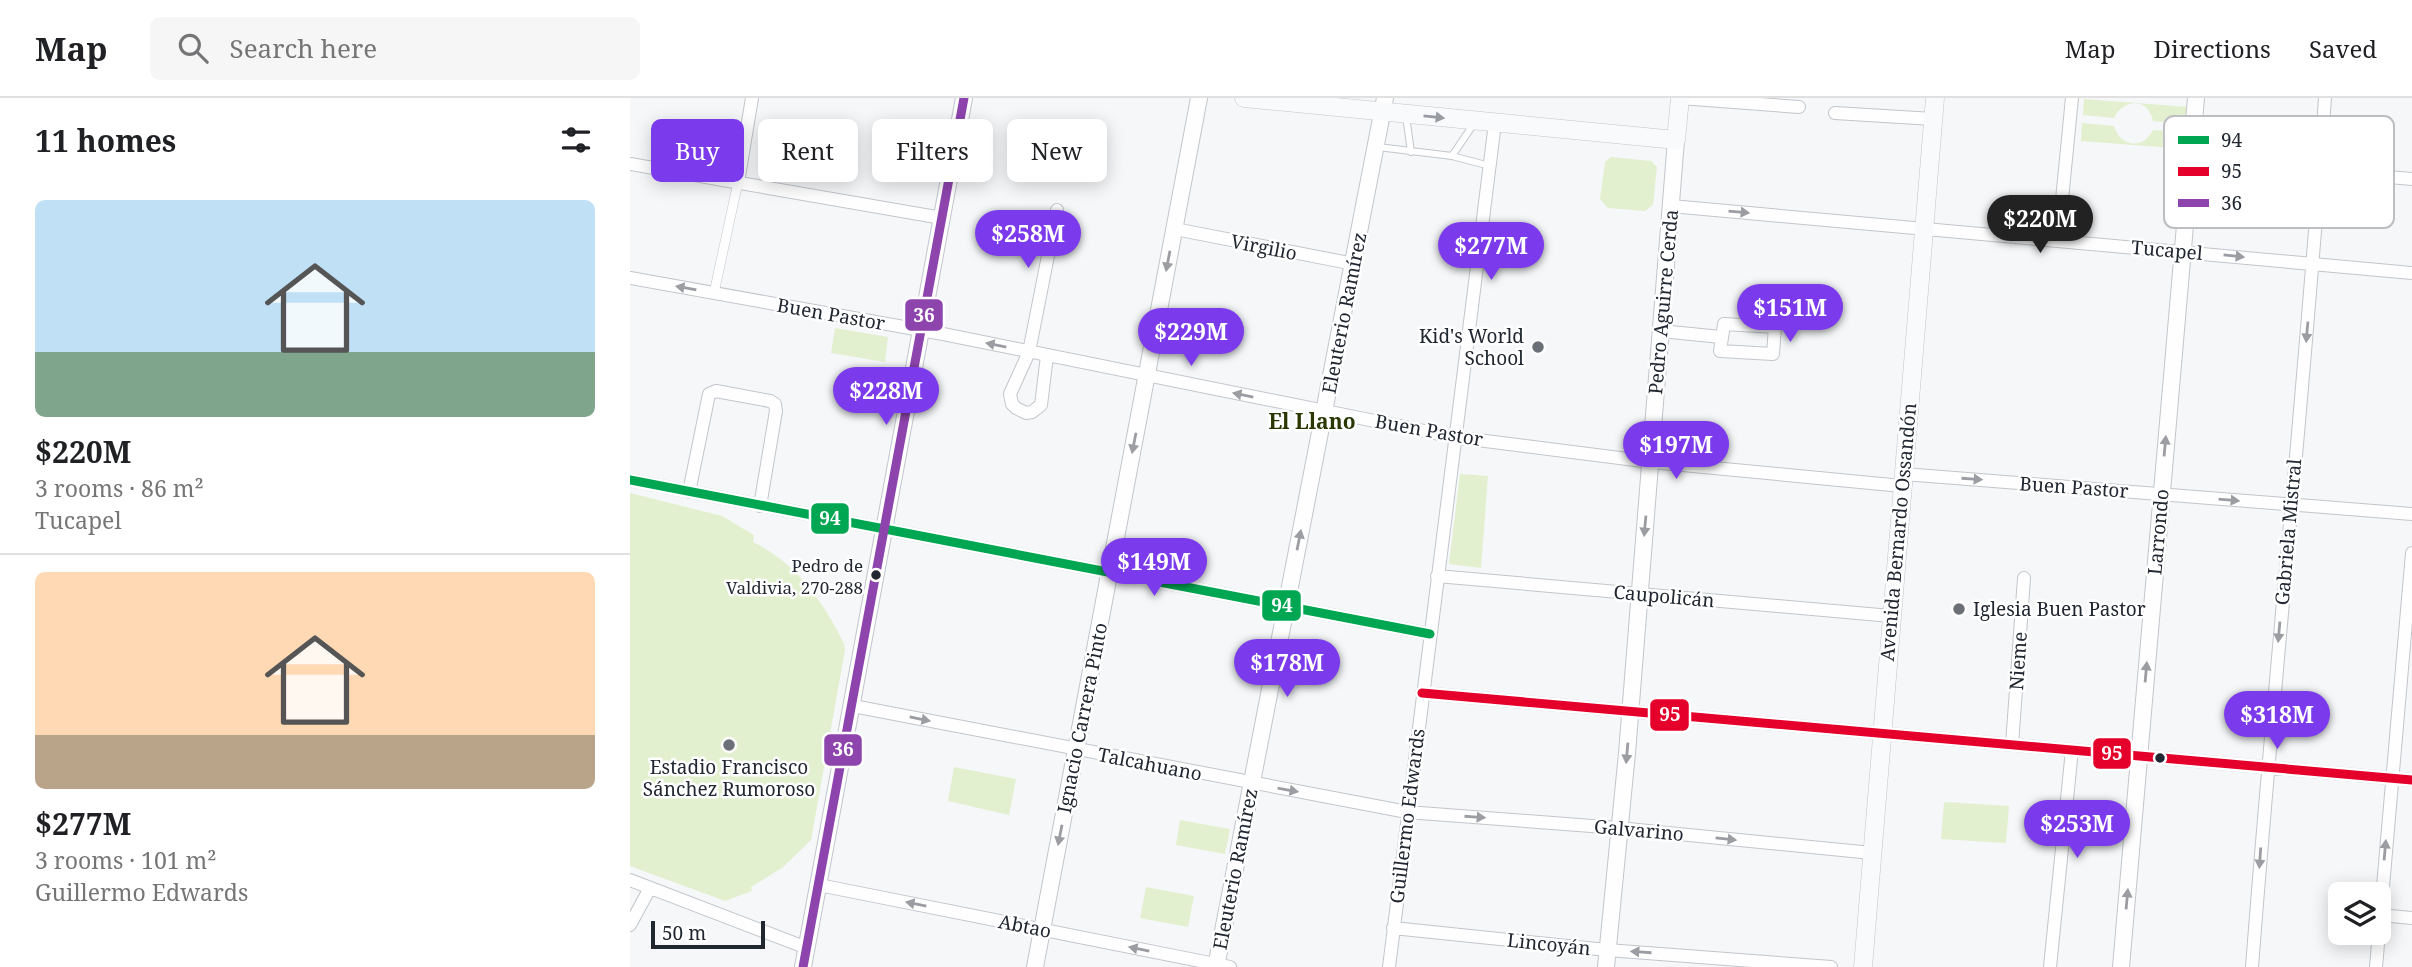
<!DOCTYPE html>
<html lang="en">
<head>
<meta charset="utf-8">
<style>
  body { margin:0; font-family:"Noto Serif",serif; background:#f6f6f6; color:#202124; height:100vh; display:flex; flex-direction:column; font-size:26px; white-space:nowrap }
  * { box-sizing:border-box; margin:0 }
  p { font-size:23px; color:#757577 }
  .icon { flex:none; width:38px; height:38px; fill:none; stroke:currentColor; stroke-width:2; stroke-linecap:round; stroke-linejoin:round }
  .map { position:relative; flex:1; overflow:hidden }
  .details { display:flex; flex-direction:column; background:#fff; width:630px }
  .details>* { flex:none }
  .hud { position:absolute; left:21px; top:21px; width:665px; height:63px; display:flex; gap:14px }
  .controls { position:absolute; left:1698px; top:784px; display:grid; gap:14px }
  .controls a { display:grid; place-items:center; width:63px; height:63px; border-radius:10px; background:#fff; box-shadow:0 4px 18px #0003; font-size:35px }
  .scale { position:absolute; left:21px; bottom:18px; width:114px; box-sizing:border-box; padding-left:7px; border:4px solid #212731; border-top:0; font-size:19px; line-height:24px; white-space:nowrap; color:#212731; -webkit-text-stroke:5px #fff; paint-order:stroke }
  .price { position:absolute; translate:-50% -60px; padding:0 16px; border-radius:24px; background:#7c3aed; color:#fff; font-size:23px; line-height:46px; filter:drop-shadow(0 2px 4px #0008) }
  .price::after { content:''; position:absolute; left:50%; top:42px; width:21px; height:16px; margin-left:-10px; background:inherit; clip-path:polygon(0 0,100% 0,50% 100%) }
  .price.on { background:#222; color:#fff }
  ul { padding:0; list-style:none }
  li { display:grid; align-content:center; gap:14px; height:371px; padding:0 35px }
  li+li { border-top:2px solid #e0e0e0 }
  li span { display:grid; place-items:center; height:217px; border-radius:10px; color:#555 }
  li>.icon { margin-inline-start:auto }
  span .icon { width:126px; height:126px; fill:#fffc; stroke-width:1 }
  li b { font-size:30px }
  h2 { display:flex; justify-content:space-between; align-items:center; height:84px; padding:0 35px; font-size:30px }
  .pill { padding:0 24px; border-radius:10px; background:#fff; box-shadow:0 4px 18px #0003; font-size:24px; line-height:63px }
  .pill.on { background:#7c3aed; color:#fff }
  header { display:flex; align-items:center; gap:42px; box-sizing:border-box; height:98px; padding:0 35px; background:#fff; border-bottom:2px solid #e0e0e0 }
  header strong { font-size:33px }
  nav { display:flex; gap:38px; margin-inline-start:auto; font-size:24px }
  .search { width:490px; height:63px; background:#f6f6f6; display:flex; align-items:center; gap:18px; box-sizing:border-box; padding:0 24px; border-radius:10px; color:#757577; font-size:26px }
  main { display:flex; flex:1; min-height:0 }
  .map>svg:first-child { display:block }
  .green { fill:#e3f0cf }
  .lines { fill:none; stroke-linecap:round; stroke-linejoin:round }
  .service-casing { stroke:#c2c6cb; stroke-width:8 }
  .pedestrian-casing { stroke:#c2c6cb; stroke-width:10 }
  .minor-casing { stroke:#c2c6cb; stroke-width:14 }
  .tertiary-casing { stroke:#c2c6cb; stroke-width:18 }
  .secondary-casing { stroke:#c2c6cb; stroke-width:19 }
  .service { stroke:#fefefe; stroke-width:6 }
  .pedestrian { stroke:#fefefe; stroke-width:9 }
  .minor { stroke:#fefefe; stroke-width:12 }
  .tertiary { stroke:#fefefe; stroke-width:16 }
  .secondary { stroke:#f9fafb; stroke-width:18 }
  .bus-1-casing { stroke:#fff; stroke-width:14 }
  .bus-2-casing { stroke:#fff; stroke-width:14 }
  .bus-3-casing { stroke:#fff; stroke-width:14 }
  .bus-1 { stroke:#00a651; stroke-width:9 }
  .bus-2 { stroke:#e4002b; stroke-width:9 }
  .bus-3 { stroke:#8e44ad; stroke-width:9 }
  .oneway { fill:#989ba0 }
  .oneway2 { fill:#9b9da2 }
  .poi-dot { fill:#6b7077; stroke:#fff; stroke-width:2.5 }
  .bus-dot { fill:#212731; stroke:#fff; stroke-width:2.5 }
  .labels { text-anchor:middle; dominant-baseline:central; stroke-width:5; stroke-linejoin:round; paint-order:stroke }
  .bus-label { font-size:17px; fill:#212731; stroke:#fff; text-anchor:end }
  .street-label { font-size:19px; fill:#212731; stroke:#fff }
  .poi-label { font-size:19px; fill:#212731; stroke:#fff; text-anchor:end }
  .neighbourhood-label { font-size:21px; font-weight:bold; fill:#293700; stroke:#fff }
  .key { fill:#fff; stroke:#bcbec1; stroke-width:2 }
  .key-label { font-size:19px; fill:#212731 }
  .line-badge { stroke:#fff; stroke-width:2.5 }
  .badge-label { font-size:19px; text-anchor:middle; font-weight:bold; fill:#fff }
</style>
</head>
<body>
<header>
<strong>Map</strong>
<div class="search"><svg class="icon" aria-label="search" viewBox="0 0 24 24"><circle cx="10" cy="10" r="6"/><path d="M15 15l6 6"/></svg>Search here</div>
<nav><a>Map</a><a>Directions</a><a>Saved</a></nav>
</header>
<main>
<section class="details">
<h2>11 homes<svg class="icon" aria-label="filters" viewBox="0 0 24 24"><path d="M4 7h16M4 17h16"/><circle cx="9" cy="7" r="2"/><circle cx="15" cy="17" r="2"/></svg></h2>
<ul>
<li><span style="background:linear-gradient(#bfe0f5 70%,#7fa58c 0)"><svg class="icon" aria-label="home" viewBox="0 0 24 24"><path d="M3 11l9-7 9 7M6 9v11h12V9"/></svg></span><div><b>$220M</b><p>3 rooms · 86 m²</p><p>Tucapel</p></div></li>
<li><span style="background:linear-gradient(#ffd9b3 75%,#b9a48a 0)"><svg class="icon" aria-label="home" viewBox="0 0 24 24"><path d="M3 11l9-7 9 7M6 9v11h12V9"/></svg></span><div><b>$277M</b><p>3 rooms · 101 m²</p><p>Guillermo Edwards</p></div></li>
</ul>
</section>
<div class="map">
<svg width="1782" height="869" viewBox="0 0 1782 869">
  <rect width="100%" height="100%" fill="#f5f7f9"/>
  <path class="green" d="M1454 1 1559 9 1557 26 1523 23C1518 0 1494 0 1484 20L1453 17Z
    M1452 25 1484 28C1490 49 1513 52 1523 32L1557 34 1555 51 1451 43Z
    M981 59 1021 63 1027 69 1023 107 1015 113 978 110 970 101 975 64Z
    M205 230 258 239 255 264 201 255Z
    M830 376 858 378 851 470 819 466Z
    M0 395 92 418 124 437 123 444C166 465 194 504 214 546L215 552 181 742 152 770 121 789 122 793 95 803 0 768Z
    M324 669 386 681 379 717 318 703Z
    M1314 704 1379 708 1376 745 1311 741Z
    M550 722 600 731 595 756 546 747Z
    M516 789 564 798 558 829 510 820Z"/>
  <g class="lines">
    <defs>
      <path id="service" d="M776 18 781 54
        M748 49 822 58 860 68
        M822 58 845 24"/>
      <path id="pedestrian" d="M84 195 108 84"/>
      <path id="minor" d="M1050 0 1169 9
        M1205 15 1303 21
        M0 66 312 120
        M1690 73 1782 81
        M108 84 122 0
        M1041 108 1782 175
        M545 131 724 166
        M1428 142 1442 0
        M0 180 313 236 824 339 1021 364 1272 388
        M1094 226 1145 229 1143 256 1090 253Z
        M1031 233 1091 239
        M417 258 411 307 402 314 396 315 386 310 382 306 380 296 399 254 427 112
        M1274 376 1782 416
        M0 382 800 536
        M59 394 79 296 86 293 140 303 145 306 146 313 130 408
        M807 478 1261 518
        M792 595 1782 682
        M223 608 777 714 988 730 1242 755
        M1382 647 1394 480
        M0 782 177 850
        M189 787 600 869
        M1750 817 1782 820
        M0 827 20 790
        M763 830 977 852 1201 869
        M759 869 865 25
        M1420 869 1442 652
        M1622 869C1644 579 1675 290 1695 0
        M1746 869 1782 455"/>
      <path id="tertiary" d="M173 869 334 0
        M405 869 569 0
        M586 869 755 0
        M976 869 997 655 1046 42
        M1491 869 1566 0"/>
      <path id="secondary" d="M614 0 1046 42 1050 0
        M1233 869 1305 0"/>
    </defs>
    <use href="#service" class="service-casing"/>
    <use href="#pedestrian" class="pedestrian-casing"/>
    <use href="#minor" class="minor-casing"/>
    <use href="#tertiary" class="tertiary-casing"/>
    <use href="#secondary" class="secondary-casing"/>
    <use href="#service" class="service"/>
    <use href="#pedestrian" class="pedestrian"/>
    <use href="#minor" class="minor"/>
    <use href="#tertiary" class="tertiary"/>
    <use href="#secondary" class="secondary"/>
    <defs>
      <path id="bus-1" d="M0 382 800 536"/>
      <path id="bus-2" d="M792 595 1782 682"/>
      <path id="bus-3" d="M173 869 334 0"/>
    </defs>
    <use href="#bus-1" class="bus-1-casing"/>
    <use href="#bus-2" class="bus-2-casing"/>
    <use href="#bus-3" class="bus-3-casing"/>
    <use href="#bus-1" class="bus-1"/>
    <use href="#bus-2" class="bus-2"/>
    <use href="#bus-3" class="bus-3"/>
  </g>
  <defs><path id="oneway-solid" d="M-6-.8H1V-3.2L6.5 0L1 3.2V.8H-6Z" transform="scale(1.75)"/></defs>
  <use class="oneway" href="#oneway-solid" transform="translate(804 19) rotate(6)"/>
  <g class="oneway2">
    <use href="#oneway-solid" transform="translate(1109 114) rotate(5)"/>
    <use href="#oneway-solid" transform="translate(1604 158) rotate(6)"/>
    <use href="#oneway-solid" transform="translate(538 163) rotate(101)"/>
    <use href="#oneway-solid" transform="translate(56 190) rotate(-170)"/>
    <use href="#oneway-solid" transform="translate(1677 234) rotate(95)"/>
    <use href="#oneway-solid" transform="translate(366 247) rotate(-168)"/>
    <use href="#oneway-solid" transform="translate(613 297) rotate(-169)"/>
    <use href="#oneway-solid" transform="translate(504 345) rotate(101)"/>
    <use href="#oneway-solid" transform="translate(1535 348) rotate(-85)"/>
    <use href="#oneway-solid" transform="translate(1342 381) rotate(4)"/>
    <use href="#oneway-solid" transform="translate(1599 402) rotate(5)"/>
    <use href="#oneway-solid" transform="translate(1015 428) rotate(95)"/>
    <use href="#oneway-solid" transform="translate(669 442) rotate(-79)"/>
    <use href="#oneway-solid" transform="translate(1649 534) rotate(95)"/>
    <use href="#oneway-solid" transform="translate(1516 574) rotate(-85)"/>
    <use href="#oneway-solid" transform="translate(290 621) rotate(11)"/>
    <use href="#oneway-solid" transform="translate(997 655) rotate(95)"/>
    <use href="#oneway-solid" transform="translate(658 692) rotate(10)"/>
    <use href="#oneway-solid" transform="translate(845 719) rotate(4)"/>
    <use href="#oneway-solid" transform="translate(430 737) rotate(101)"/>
    <use href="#oneway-solid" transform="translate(1096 741) rotate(6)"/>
    <use href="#oneway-solid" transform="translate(1755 752) rotate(-85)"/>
    <use href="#oneway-solid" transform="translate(1630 760) rotate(94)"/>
    <use href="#oneway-solid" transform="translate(1497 801) rotate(-85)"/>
    <use href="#oneway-solid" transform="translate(286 806) rotate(-169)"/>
    <use href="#oneway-solid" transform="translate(509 851) rotate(-169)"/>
    <use href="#oneway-solid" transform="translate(1011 854) rotate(-176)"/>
  </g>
  <g class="poi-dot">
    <circle cx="908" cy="249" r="7"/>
    <circle cx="1329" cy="511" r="7"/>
    <circle cx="99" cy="647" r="7"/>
  </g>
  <g class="bus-dot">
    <circle cx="246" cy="477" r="6"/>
    <circle cx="1530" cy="660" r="6"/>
  </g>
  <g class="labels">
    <g class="bus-label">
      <text x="233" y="467">Pedro de<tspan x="233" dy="22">Valdivia, 270-288</tspan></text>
    </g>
    <g class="street-label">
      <text transform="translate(634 149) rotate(11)">Virgilio</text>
      <text transform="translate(1537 152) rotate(5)">Tucapel</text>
      <text transform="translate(1033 204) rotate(-85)">Pedro Aguirre Cerda</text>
      <text transform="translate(714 215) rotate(-79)">Eleuterio Ramírez</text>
      <text transform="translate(201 216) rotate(10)">Buen Pastor</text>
      <text transform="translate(799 332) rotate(10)">Buen Pastor</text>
      <text transform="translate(1444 389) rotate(4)">Buen Pastor</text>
      <text transform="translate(1268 434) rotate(-85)">Avenida Bernardo Ossandón</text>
      <text transform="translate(1528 434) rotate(-85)">Larrondo</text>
      <text transform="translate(1658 434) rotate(-85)">Gabriela Mistral</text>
      <text transform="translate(1034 498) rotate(5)">Caupolicán</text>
      <text transform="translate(1388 563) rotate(-86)">Nieme</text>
      <text transform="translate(452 620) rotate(-79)">Ignacio Carrera Pinto</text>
      <text transform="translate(520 666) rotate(11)">Talcahuano</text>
      <text transform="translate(777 718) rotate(-83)">Guillermo Edwards</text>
      <text transform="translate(1009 732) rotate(5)">Galvarino</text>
      <text transform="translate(605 771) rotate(-79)">Eleuterio Ramírez</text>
      <text transform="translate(395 828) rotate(11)">Abtao</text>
      <text transform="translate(919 846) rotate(6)">Lincoyán</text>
    </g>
    <g class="poi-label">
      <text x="894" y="238">Kid's World<tspan x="894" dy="22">School</tspan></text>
      <text x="1343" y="511" text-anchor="start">Iglesia Buen Pastor</text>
      <text x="99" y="669" text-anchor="middle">Estadio Francisco<tspan x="99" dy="22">Sánchez Rumoroso</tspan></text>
    </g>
    <g class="neighbourhood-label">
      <text x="682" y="323">El Llano</text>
    </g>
  </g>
  <rect x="1534" y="18" width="230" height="112" rx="10" class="key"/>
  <rect x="1548" y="38" width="31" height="8" fill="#00a651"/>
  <rect x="1548" y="69" width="31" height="9" fill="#e4002b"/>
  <rect x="1548" y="101" width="31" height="8" fill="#8e44ad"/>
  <g class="key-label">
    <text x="1591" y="49">94</text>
    <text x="1591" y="80">95</text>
    <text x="1591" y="112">36</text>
  </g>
  <g class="line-badge">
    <rect x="274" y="200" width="40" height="34" rx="7" fill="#8e44ad"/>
    <rect x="180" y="404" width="40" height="33" rx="7" fill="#00a651"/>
    <rect x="631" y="491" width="41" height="33" rx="7" fill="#00a651"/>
    <rect x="1019" y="600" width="41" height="34" rx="7" fill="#e4002b"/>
    <rect x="193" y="635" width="40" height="34" rx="7" fill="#8e44ad"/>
    <rect x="1462" y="639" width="40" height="33" rx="7" fill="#e4002b"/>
  </g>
  <g class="badge-label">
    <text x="294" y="224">36</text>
    <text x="200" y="427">94</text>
    <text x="652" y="514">94</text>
    <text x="1040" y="623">95</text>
    <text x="213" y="658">36</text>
    <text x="1482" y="662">95</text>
  </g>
</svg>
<div class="controls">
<a><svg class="icon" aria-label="layers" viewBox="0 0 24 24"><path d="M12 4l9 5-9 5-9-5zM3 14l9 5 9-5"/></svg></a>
</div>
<div class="scale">50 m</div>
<b class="price on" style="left:1410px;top:157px">$220M</b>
<b class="price" style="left:398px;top:172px">$258M</b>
<b class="price" style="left:861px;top:184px">$277M</b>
<b class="price" style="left:1160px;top:246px">$151M</b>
<b class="price" style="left:561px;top:270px">$229M</b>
<b class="price" style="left:256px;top:329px">$228M</b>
<b class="price" style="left:1046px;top:383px">$197M</b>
<b class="price" style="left:524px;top:500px">$149M</b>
<b class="price" style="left:657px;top:601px">$178M</b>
<b class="price" style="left:1647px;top:653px">$318M</b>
<b class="price" style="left:1447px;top:762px">$253M</b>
<div class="hud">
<a class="pill on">Buy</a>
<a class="pill">Rent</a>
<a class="pill">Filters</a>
<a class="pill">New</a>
</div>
</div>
</main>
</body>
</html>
